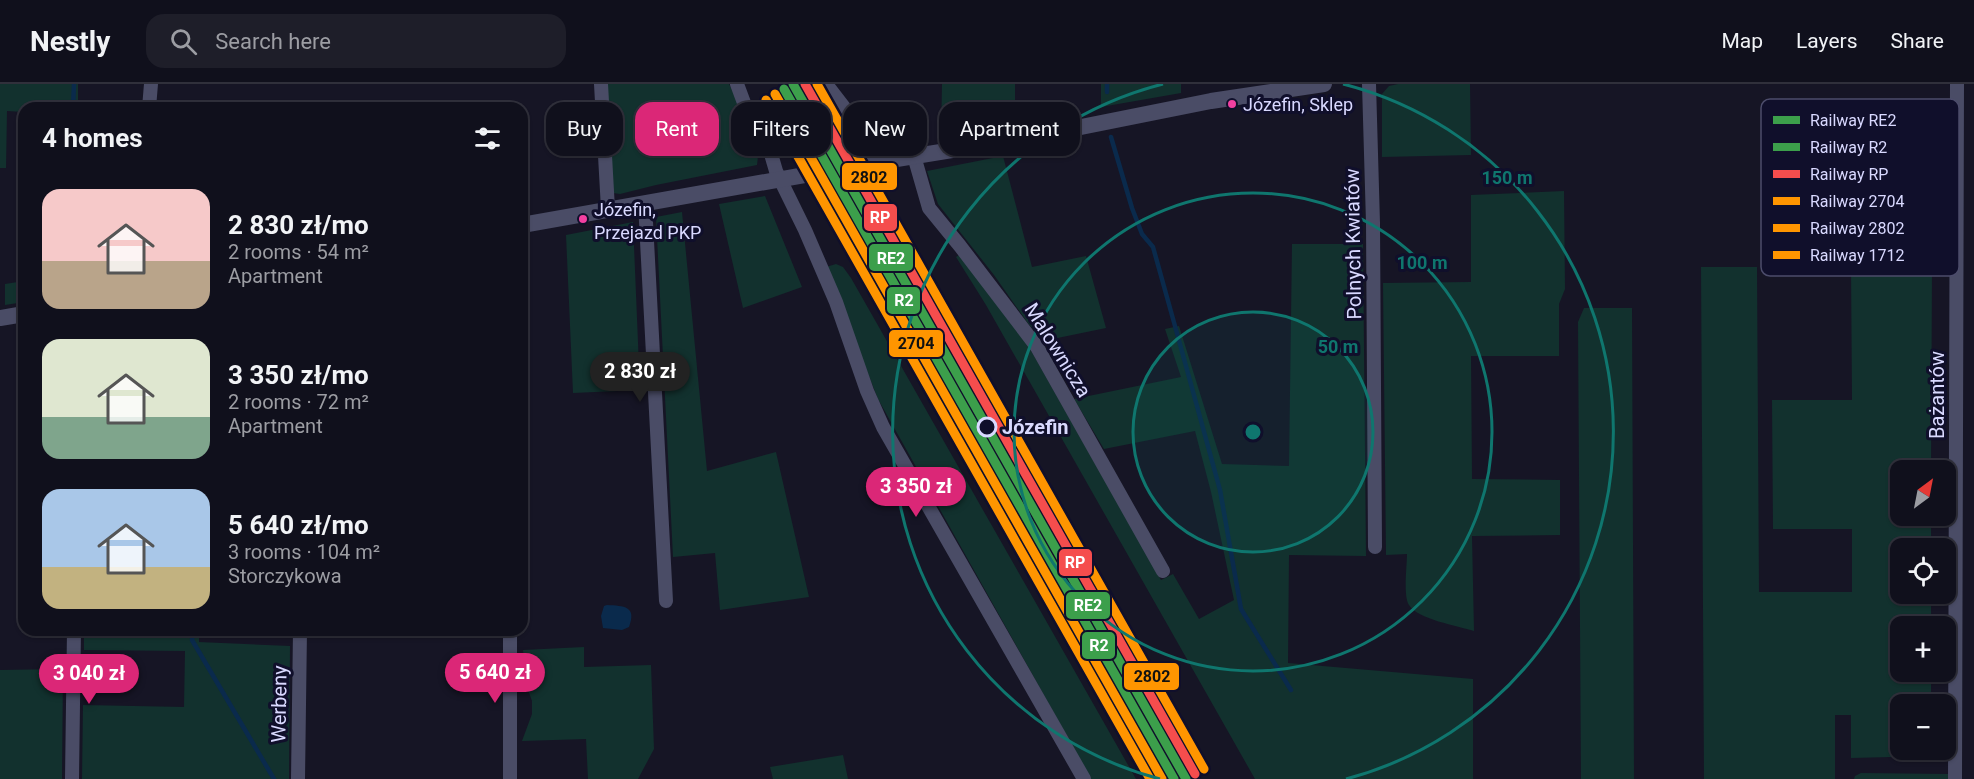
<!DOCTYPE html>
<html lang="en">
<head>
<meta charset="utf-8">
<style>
  body { margin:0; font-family:Roboto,sans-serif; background:#1e1e29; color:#f1f3f6; height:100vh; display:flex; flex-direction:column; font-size:22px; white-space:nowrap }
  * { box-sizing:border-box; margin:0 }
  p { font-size:20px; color:#9c9da3 }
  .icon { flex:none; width:33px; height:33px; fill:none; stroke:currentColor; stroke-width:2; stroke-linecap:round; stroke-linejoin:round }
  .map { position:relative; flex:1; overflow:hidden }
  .sheet { position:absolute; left:18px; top:18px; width:510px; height:534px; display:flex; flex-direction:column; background:#10101c; border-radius:18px; box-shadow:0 2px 4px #0004,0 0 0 2px #30303b }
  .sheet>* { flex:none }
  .top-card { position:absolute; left:546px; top:18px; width:570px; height:54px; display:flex; gap:12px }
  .needle { width:39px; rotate:32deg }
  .tools { position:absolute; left:1890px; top:376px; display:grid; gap:12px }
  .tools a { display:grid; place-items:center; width:66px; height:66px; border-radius:12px; background:#10101c; box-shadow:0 2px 4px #0004,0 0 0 2px #30303b; font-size:30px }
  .price { position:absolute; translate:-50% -51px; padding:0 14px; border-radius:21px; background:#db2777; color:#fff; font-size:20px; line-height:39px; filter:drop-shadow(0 2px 3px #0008) }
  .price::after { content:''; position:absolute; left:50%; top:36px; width:18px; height:14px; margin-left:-9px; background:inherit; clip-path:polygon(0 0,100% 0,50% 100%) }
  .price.current { background:#222; color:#fff }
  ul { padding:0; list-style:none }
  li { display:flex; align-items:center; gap:18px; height:150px; padding:0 24px }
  li span { display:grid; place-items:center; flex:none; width:168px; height:120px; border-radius:18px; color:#555 }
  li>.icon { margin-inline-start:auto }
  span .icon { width:72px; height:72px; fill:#fffc; stroke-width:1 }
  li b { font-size:26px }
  h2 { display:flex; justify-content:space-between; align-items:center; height:72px; padding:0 24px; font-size:26px }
  .tag { padding:0 21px; border-radius:18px; background:#10101c; box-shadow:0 2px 4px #0004,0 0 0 2px #30303b; font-size:21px; line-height:54px }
  .tag.current { background:#db2777; color:#fff }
  header { display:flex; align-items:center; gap:36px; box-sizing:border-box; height:84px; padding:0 30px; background:#10101c; border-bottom:2px solid #30303b }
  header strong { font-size:28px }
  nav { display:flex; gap:33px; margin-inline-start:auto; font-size:21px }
  .search { width:420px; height:54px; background:#1e1e29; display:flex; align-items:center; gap:15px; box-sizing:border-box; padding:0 21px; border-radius:18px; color:#9c9da3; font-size:22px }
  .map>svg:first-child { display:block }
  .green { fill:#12312e }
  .water { fill:#0a2a4c }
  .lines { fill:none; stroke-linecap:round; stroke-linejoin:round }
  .stream { stroke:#0a2a4c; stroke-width:4.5 }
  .minor { stroke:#4a4c66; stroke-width:14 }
  .tertiary { stroke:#4a4c66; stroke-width:16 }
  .rail-1-casing { stroke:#100f2b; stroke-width:14 }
  .rail-2-casing { stroke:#100f2b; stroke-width:14 }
  .rail-3-casing { stroke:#100f2b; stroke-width:14 }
  .rail-4-casing { stroke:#100f2b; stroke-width:14 }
  .rail-5-casing { stroke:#100f2b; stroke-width:14 }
  .rail-6-casing { stroke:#100f2b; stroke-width:14 }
  .rail-1 { stroke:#3c9f4b; stroke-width:9 }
  .rail-2 { stroke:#3c9f4b; stroke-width:9 }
  .rail-3 { stroke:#f54d4d; stroke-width:9 }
  .rail-4 { stroke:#ff9500; stroke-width:9 }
  .rail-5 { stroke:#ff9500; stroke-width:9 }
  .rail-6 { stroke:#ff9500; stroke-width:9 }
  .ring { fill:none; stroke:#0f766e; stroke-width:3 }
  .bus-dot { fill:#f240a1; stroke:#100f2b; stroke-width:2 }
  .stop-dot { fill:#100f2b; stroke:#d9d9ff; stroke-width:3 }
  .labels { text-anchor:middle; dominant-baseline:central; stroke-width:6; stroke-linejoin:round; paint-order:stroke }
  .bus-label { font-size:18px; fill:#d9d9ff; stroke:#100f2b; text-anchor:start }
  .street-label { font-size:20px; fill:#d9d9ff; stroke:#100f2b }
  .stop-label { font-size:20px; font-weight:bold; fill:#d9d9ff; stroke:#100f2b; text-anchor:start }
  .key { fill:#100f2b; stroke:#4c4c6b; stroke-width:1.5 }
  .key-label { font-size:16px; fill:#d9d9ff }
  .centre { fill:#0f766e; stroke:#100f2b; stroke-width:3 }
  .ring-label { font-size:18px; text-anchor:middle; font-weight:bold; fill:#0f766e; stroke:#100f2b; stroke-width:6; stroke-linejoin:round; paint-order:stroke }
  .line-badge { stroke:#100f2b; stroke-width:2 }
  .badge-label { font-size:16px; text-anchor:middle; font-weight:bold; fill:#fff }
  .pale-badge-label { font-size:16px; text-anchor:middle; font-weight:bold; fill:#111 }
</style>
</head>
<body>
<header>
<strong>Nestly</strong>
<div class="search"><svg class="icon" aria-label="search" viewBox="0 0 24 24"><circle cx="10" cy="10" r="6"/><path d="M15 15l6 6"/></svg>Search here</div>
<nav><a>Map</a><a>Layers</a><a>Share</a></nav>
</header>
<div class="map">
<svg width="1974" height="695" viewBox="0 0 1974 695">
  <rect width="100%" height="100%" fill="#161525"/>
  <path class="green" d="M0 0H78V24H24V28L7 27 6 84H0Z
    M606 0H729C741 24 762 53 757 81L656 101 620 110 613 109Z
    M942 0H1015V29L1008 39 941 51Z
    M1101 0H1181V9L1101 23Z
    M1398 0H1470L1471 71 1382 73V10L1389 2Z
    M165 19 286 21 285 24H157L159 20Z
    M1003 72 1032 183 1086 172 1106 244 1043 257 1027 238 994 191 938 120 927 87Z
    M1564 107 1565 205 1559 220V272H1471L1472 395 1560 396V451L1472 452 1474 547C1458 542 1417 535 1409 521 1403 512 1407 482 1407 470L1386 471 1383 199 1471 198V111Z
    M765 112 802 203 743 224 719 120Z
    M682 128 707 387 776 368 809 513 720 526 715 469 673 473 656 133Z
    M633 138 640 306 573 309 566 151Z
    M1292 160H1363L1366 472 1289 471 1288 579 1473 595V695H1255L986 221 956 173 962 169 1024 254 1161 496 1173 490 1199 535 1234 516 1211 408 1195 347 1104 365 1074 315 1181 293 1165 245 1179 242 1222 380 1289 382Z
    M836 180 843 183 851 194 1136 695H1091L878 315 826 183Z
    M1851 182H1932L1931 387H1900V432H1931V465H1900V510H1931V543H1900V588H1931V621H1900V666H1931V672L1851 674V631H1835V695H1704L1701 183H1757L1759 508H1852V445H1773L1772 316H1852Z
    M24 197V218L5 221V200Z
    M1584 224H1632L1634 695H1581L1578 238Z
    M84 546H199V558L290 562 289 695H82L83 621 184 623 185 567 84 566Z
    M584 563V583L651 581 654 665 638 695H588L586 655 522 657 532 630V617L527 603 523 566Z
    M63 585 62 695H0V586Z
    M843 671 848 695H773L770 683Z
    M1861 689 1949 690V695H1854L1855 692Z"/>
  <path class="water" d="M607 521C624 522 637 522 629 543L622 546 603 544 601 532 604 522Z"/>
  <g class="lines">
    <path class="stream" d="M1107 8V0
      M73 24 74 0
      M1111 53 1132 124 1142 150 1153 163 1175 242 1220 406 1241 525 1291 606
      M193 546 192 556 274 695"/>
    <path class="minor" d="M601 0 608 125
      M737 0 750 35 771 70 776 87 805 146 836 218 867 307 883 343 1084 695
      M826 0 870 57 878 78
      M1369 0 1373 139 1375 463
      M149 24 151 0
      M914 72 929 124 960 162 1037 263 1163 487
      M645 119 666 517
      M72 695 74 546
      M298 695 300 546
      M510 695V546
      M1955 695 1957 0"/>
    <path class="tertiary" d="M522 141 878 78 1021 55 1211 17 1324 0
      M0 234 24 230"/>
    <defs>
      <path id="rail-1" d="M793 0 1186 695"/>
      <path id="rail-2" d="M784 5 1174 695"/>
      <path id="rail-3" d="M805 0 1195 690"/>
      <path id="rail-4" d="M775 10 1162 695"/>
      <path id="rail-5" d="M817 0 1204 685"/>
      <path id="rail-6" d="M766 16 1150 695"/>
    </defs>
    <use href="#rail-1" class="rail-1-casing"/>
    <use href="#rail-2" class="rail-2-casing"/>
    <use href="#rail-3" class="rail-3-casing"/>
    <use href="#rail-4" class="rail-4-casing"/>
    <use href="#rail-5" class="rail-5-casing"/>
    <use href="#rail-6" class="rail-6-casing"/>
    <use href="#rail-1" class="rail-1"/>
    <use href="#rail-2" class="rail-2"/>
    <use href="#rail-3" class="rail-3"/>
    <use href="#rail-4" class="rail-4"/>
    <use href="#rail-5" class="rail-5"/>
    <use href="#rail-6" class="rail-6"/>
  </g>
  <circle cx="1253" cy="348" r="120" fill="#0f766e" fill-opacity=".12"/>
  <g class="ring">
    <circle cx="1253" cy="348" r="120"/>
    <circle cx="1253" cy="348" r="239"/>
    <path d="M1160 695A359 359 0 0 1 1163 0M1343 0A359 359 0 0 1 1346 695"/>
  </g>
  <g class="bus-dot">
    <circle cx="1232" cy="20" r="5"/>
    <circle cx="583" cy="135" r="5"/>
  </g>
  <circle class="stop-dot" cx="987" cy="343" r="9"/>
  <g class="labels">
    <g class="bus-label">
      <text x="1243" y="20">Józefin, Sklep</text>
      <text x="594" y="125">Józefin,<tspan x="594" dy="23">Przejazd PKP</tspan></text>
    </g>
    <g class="street-label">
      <text transform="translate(1353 160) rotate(-91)">Polnych Kwiatów</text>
      <text transform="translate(1058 266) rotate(58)">Malownicza</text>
      <text transform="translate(1937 311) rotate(-90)">Bażantów</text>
      <text transform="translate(279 620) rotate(-89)">Werbeny</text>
    </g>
    <g class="stop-label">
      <text x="1002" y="343">Józefin</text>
    </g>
  </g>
  <rect x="1761" y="15" width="198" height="177" rx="9" class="key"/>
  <rect x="1773" y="32" width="27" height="8" fill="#3c9f4b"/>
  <rect x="1773" y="59" width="27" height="8" fill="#3c9f4b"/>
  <rect x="1773" y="86" width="27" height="8" fill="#f54d4d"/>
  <rect x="1773" y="113" width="27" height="8" fill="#ff9500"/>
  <rect x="1773" y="140" width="27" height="8" fill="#ff9500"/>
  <rect x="1773" y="167" width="27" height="8" fill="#ff9500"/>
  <g class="key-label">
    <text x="1810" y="42">Railway RE2</text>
    <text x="1810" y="69">Railway R2</text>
    <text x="1810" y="96">Railway RP</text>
    <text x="1810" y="123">Railway 2704</text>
    <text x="1810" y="150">Railway 2802</text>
    <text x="1810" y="177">Railway 1712</text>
  </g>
  <circle cx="1253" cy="348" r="9" class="centre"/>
  <g class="ring-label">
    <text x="1507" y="100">150 m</text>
    <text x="1422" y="185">100 m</text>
    <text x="1338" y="269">50 m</text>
  </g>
  <g class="line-badge">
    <rect x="841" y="78" width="57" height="29" rx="6" fill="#ff9500"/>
    <rect x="863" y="119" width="35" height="29" rx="6" fill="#f54d4d"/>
    <rect x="868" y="159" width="46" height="29" rx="6" fill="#3c9f4b"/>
    <rect x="886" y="202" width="35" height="29" rx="6" fill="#3c9f4b"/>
    <rect x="888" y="245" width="56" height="29" rx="6" fill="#ff9500"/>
    <rect x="1058" y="464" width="35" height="29" rx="6" fill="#f54d4d"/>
    <rect x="1065" y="507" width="46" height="29" rx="6" fill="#3c9f4b"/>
    <rect x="1081" y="547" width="35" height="29" rx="6" fill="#3c9f4b"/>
    <rect x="1123" y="578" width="57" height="29" rx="6" fill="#ff9500"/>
  </g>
  <g class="badge-label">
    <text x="880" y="139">RP</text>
    <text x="891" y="180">RE2</text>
    <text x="904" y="222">R2</text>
    <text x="1075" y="484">RP</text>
    <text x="1088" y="527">RE2</text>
    <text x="1099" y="567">R2</text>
  </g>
  <g class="pale-badge-label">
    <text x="869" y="99">2802</text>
    <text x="916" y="265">2704</text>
    <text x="1152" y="598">2802</text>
  </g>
</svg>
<div class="tools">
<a><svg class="needle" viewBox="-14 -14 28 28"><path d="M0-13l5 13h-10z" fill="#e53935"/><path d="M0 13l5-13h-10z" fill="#9c9da3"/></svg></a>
<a><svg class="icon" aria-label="locate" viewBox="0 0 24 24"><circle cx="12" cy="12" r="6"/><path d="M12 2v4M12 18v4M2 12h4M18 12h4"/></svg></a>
<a>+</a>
<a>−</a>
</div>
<b class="price current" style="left:640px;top:319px">2 830 zł</b>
<b class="price" style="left:916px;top:434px">3 350 zł</b>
<b class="price" style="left:495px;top:620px">5 640 zł</b>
<b class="price" style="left:89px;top:621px">3 040 zł</b>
<div class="top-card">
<a class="tag">Buy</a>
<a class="tag current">Rent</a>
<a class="tag">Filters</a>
<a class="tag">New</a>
<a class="tag">Apartment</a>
</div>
<section class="sheet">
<h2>4 homes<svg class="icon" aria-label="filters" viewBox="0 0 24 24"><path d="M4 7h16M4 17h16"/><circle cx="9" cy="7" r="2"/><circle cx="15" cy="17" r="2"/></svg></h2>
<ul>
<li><span style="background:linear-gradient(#f6c9c9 60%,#b9a48a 0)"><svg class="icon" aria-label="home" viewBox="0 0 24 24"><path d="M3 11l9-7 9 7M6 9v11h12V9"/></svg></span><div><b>2 830 zł/mo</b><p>2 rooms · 54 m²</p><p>Apartment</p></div></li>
<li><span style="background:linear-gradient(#dfe7d0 65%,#7fa58c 0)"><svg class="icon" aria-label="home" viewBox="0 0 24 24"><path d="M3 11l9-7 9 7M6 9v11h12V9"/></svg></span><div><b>3 350 zł/mo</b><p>2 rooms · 72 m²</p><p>Apartment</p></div></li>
<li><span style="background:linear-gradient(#a9c7e8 65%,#c2b280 0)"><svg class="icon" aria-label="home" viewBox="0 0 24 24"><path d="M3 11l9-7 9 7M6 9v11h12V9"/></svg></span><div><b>5 640 zł/mo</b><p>3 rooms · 104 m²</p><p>Storczykowa</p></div></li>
</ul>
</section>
</div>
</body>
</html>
